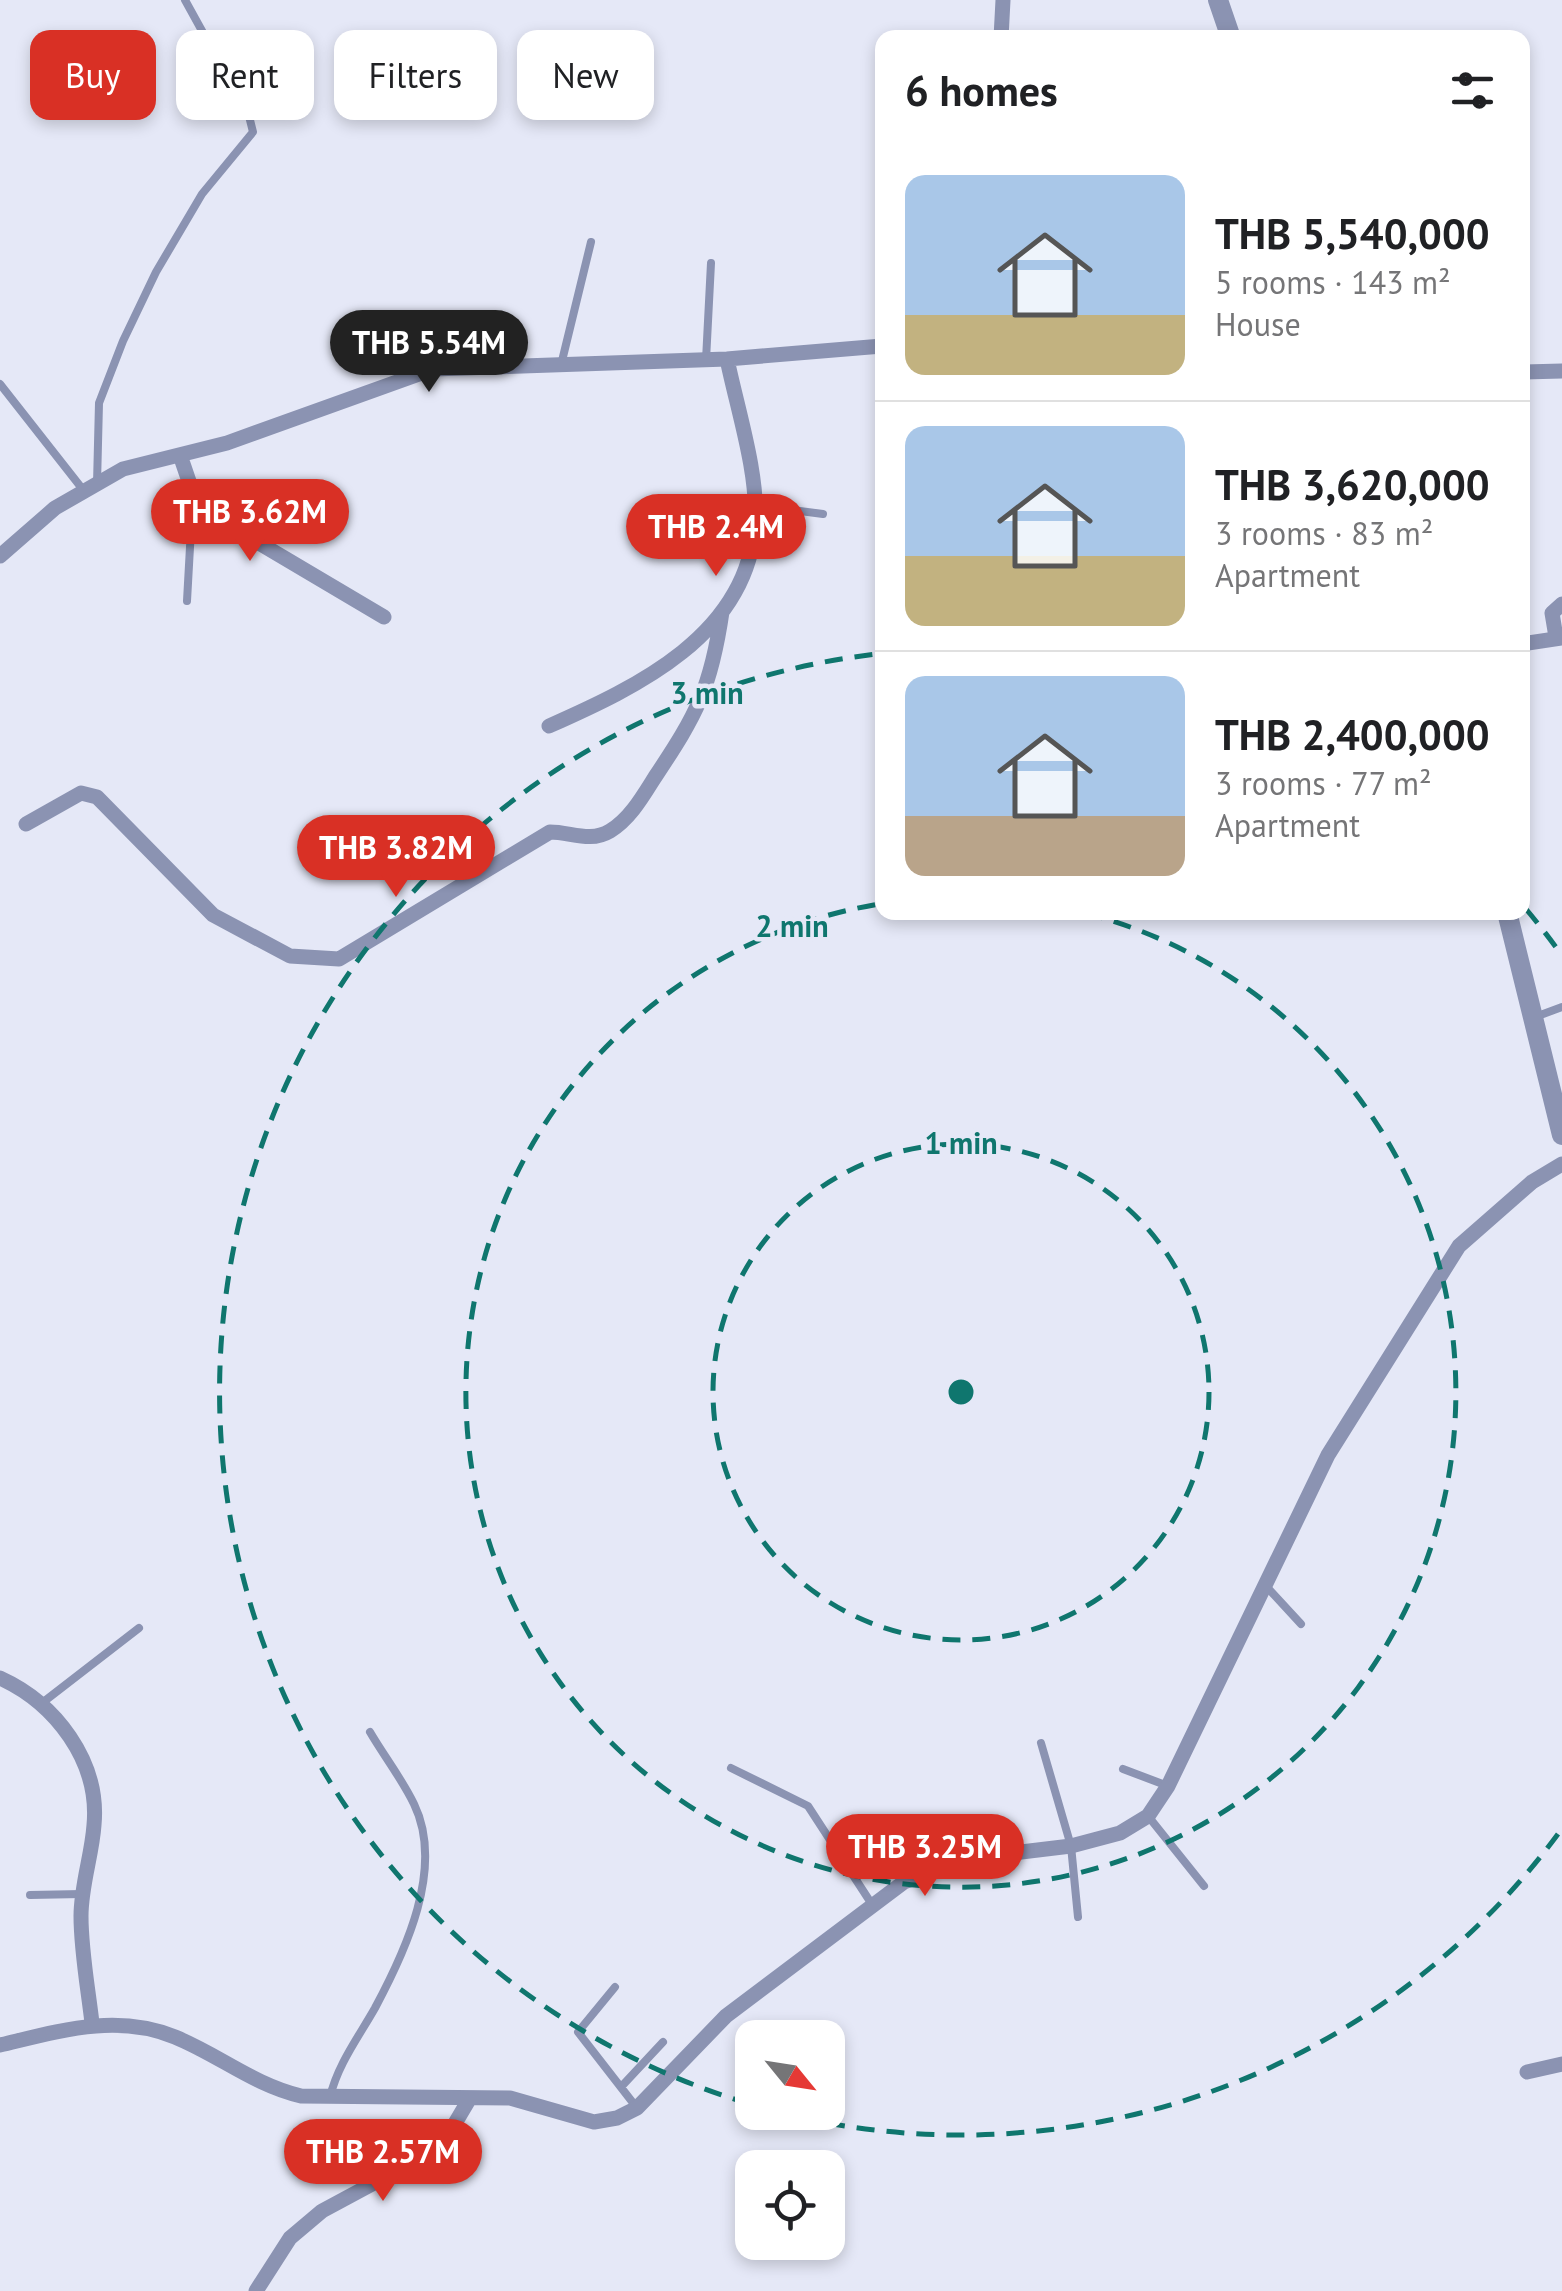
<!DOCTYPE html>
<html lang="en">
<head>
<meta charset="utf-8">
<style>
  body { margin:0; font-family:"PT Sans",sans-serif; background:#f2f2f2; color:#202124; height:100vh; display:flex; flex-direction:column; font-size:38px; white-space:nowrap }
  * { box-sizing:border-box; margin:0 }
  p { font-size:32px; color:#757577 }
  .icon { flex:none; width:55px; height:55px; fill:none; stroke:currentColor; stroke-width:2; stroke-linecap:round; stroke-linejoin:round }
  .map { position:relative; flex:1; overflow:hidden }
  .sheet { position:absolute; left:875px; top:30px; width:655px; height:890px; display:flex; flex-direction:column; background:#fff; border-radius:20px; box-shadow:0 5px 15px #0003 }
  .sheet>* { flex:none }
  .banner { position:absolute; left:30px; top:30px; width:695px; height:90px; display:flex; gap:20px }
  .needle { width:65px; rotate:120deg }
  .controls { position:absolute; left:735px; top:2020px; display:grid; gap:20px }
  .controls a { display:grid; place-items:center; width:110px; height:110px; border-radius:20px; background:#fff; box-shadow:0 5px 15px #0003; font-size:50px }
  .price { position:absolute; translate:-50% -85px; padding:0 22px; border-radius:35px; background:#d93025; color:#fff; font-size:32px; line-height:65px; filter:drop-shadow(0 2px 5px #0008) }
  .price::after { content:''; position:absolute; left:50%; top:60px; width:30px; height:22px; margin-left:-15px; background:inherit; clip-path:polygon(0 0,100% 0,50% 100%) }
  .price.on { background:#222; color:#fff }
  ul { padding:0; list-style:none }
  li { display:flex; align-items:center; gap:30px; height:250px; padding:0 30px }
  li+li { border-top:2px solid #e0e0e0 }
  li span { display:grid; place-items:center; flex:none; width:280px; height:200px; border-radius:20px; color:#555 }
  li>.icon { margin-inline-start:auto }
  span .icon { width:120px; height:120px; fill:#fffc; stroke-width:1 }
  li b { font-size:42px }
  h2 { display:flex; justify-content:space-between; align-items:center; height:120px; padding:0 30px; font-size:42px }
  .pill { padding:0 35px; border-radius:20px; background:#fff; box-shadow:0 5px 15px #0003; font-size:35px; line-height:90px }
  .pill.on { background:#d93025; color:#fff }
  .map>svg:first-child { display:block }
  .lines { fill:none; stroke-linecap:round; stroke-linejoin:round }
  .service { stroke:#8b93b2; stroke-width:8 }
  .minor { stroke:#8b93b2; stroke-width:15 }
  .tertiary { stroke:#8b93b2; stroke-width:20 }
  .ring { fill:none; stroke:#0f766e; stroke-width:5; stroke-dasharray:18 12 }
  .centre { fill:#0f766e; stroke:#e5e8f7; stroke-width:5 }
  .ring-label { font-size:30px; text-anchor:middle; font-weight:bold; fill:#0f766e; stroke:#e5e8f7; stroke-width:9; stroke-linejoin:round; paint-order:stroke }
</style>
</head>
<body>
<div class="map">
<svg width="1562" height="2291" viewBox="0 0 1562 2291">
  <rect width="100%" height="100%" fill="#e5e8f7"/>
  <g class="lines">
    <path class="service" d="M706 360 711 263
      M561 365 591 242
      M0 384 84 491
      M97 484 99 403 123 341 156 272 202 194 253 132 249 116 185 0
      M755 505 823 514
      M187 601 193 493
      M1535 1017 1562 1007
      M1266 1586 1301 1624
      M42 1703 139 1628
      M1041 1743 1071 1846 1078 1917
      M731 1768 808 1806 873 1906
      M1123 1769 1168 1786
      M1148 1816 1204 1886
      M30 1895 82 1894
      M615 1987 578 2032 637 2108
      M621 2087 663 2042
      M330 2097C338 2064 358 2038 375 2008 405 1952 445 1868 414 1804 402 1779 384 1756 370 1732"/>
    <path class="minor" d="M1001 38 1003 0
      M1522 372 1562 371
      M180 455 193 493 232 527 384 617
      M0 556 55 508 123 469 227 443 433 369 727 359 882 346
      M1556 637 1552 613 1562 604
      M1522 644 1562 638
      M549 726C637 687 748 635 755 524 759 475 737 408 727 359
      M26 824 81 793 97 797 213 915 290 956 339 959 550 832C571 832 590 843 610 831 630 819 643 796 655 777 697 714 711 688 722 612
      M0 1678C55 1703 100 1761 94 1825 92 1855 81 1885 81 1916 81 1951 88 1988 92 2023
      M0 2045C59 2031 116 2013 175 2037 219 2055 254 2085 301 2096L510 2098 594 2122 617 2118 637 2108 726 2016 904 1882 979 1857 1071 1846 1120 1833 1148 1816 1168 1786 1328 1455 1459 1246 1532 1182 1562 1164
      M1527 2072 1562 2064
      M256 2291 290 2238 322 2211 441 2147 470 2098"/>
    <path class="tertiary" d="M1218 0 1231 38
      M1507 912 1562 1135"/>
  </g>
  <g class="ring">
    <circle cx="961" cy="1392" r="248"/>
    <path d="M1085 913A495 495 0 1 1 879 904"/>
    <path d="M1558 1834A743 743 0 0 1 781 2113M750 2104A743 743 0 0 1 877 654M1526 909A743 743 0 0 1 1558 950"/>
  </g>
  <circle cx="961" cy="1392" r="15" class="centre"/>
  <g class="ring-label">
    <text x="707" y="704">3 min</text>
    <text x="792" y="937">2 min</text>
    <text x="961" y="1154">1 min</text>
  </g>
</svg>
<div class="controls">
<a><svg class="needle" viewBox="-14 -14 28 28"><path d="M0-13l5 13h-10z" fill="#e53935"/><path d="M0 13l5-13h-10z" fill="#757577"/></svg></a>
<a><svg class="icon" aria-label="locate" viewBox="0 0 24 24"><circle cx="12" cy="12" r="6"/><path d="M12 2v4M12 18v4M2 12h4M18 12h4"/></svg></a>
</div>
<b class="price on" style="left:429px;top:395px">THB 5.54M</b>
<b class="price" style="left:250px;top:564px">THB 3.62M</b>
<b class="price" style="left:716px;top:579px">THB 2.4M</b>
<b class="price" style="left:396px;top:900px">THB 3.82M</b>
<b class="price" style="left:925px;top:1899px">THB 3.25M</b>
<b class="price" style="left:383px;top:2204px">THB 2.57M</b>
<div class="banner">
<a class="pill on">Buy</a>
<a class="pill">Rent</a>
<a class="pill">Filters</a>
<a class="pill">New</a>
</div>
<section class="sheet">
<h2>6 homes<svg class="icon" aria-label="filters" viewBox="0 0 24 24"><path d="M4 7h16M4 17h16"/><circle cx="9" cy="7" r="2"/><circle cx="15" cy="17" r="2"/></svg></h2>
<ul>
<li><span style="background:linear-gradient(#a9c7e8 70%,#c2b280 0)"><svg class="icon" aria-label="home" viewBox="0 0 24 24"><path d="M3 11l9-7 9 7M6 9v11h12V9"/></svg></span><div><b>THB 5,540,000</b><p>5 rooms · 143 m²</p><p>House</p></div></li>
<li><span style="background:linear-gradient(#a9c7e8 65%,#c2b280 0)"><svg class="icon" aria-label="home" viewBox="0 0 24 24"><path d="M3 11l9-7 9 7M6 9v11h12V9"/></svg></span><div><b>THB 3,620,000</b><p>3 rooms · 83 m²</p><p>Apartment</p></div></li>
<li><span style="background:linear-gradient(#a9c7e8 70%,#b9a48a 0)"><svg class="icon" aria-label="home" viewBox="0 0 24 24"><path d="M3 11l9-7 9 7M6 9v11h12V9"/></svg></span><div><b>THB 2,400,000</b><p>3 rooms · 77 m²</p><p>Apartment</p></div></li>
</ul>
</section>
</div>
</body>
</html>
